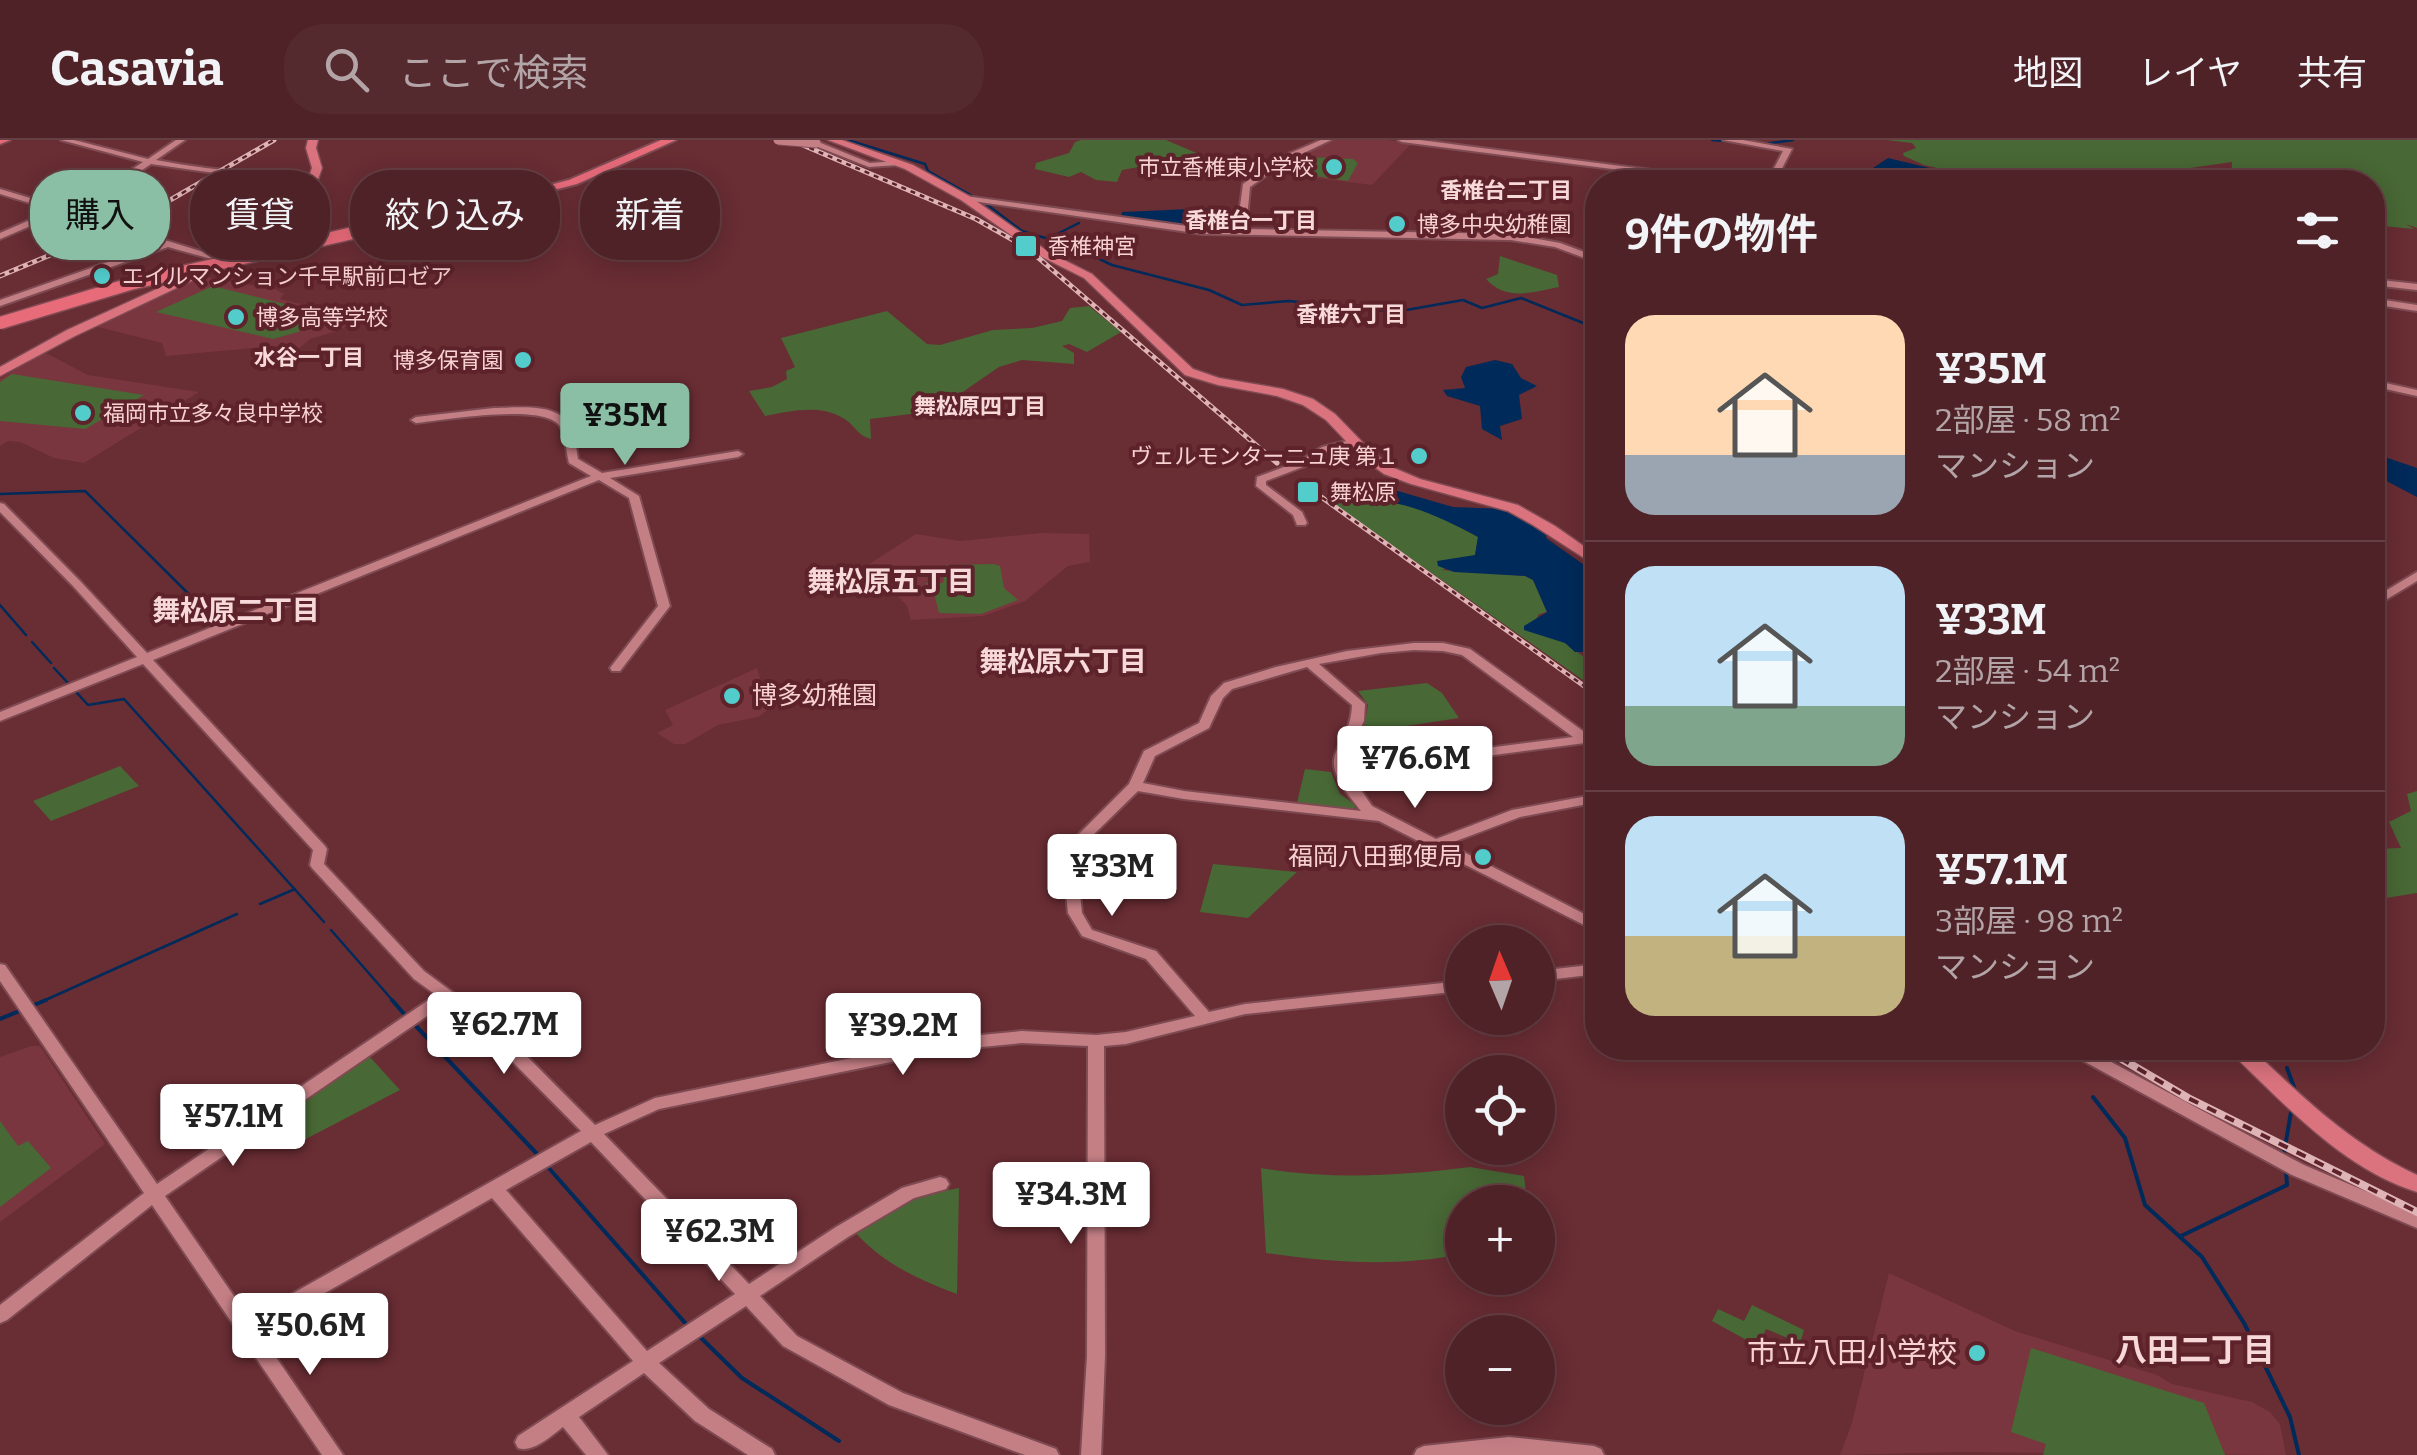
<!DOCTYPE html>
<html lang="ja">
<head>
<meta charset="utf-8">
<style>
  body { margin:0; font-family:Bitter,"Noto Sans JP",serif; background:#552a2f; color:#f1f3f6; height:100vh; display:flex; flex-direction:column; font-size:38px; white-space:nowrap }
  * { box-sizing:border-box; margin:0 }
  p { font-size:32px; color:#b3a4a7 }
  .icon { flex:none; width:55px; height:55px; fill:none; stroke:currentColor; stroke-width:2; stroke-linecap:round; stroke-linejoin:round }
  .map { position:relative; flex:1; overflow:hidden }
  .side { position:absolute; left:1585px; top:30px; width:800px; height:890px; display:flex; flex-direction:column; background:#4f2227; border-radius:40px; box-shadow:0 5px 25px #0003,0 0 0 2px #663f44 }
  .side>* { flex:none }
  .hud { position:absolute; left:30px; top:30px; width:950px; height:90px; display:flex; gap:20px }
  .needle { width:65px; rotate:358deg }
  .buttons { position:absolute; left:1445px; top:785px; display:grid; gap:20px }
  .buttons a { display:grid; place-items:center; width:110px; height:110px; border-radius:50%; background:#4f2227; box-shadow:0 5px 25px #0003,0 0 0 2px #663f44; font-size:50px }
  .price { position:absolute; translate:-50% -85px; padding:0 22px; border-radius:10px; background:#fff; color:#222; font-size:32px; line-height:65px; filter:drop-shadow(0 2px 5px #0008) }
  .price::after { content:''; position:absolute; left:50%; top:60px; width:30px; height:22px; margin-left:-15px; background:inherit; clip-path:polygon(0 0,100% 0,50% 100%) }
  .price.current { background:#8abfa5; color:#111 }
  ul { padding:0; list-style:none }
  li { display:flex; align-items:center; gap:30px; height:250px; padding:0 40px }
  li+li { border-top:2px solid #663f44 }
  li span { display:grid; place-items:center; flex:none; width:280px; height:200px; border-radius:30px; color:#555 }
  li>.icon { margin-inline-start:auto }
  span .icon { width:120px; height:120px; fill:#fffc; stroke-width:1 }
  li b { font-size:42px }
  h2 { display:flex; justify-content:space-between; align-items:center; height:120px; padding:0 40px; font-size:42px }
  .pill { padding:0 35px; border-radius:40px; background:#4f2227; box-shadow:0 5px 25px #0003,0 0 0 2px #663f44; font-size:35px; line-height:90px }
  .pill.current { background:#8abfa5; color:#111 }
  header { display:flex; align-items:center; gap:60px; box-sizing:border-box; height:140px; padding:0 50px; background:#4f2227; border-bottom:2px solid #663f44 }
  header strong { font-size:48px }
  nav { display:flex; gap:55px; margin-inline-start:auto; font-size:35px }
  .search { width:700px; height:90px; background:#552a2f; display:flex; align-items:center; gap:25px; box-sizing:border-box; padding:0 35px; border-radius:40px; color:#b3a4a7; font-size:38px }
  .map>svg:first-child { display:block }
  .built { fill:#7a363e }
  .green { fill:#486835 }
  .water { fill:#002a5a }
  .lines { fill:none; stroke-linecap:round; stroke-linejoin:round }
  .stream-far1 { stroke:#002a5a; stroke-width:2.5 }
  .stream { stroke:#002a5a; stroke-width:4 }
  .minor-casing { stroke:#7f4b53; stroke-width:4 }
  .major-casing { stroke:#7f4b53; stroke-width:3 }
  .highway-casing { stroke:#7f4b53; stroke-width:4 }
  .minor { fill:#c47f85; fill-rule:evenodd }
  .major { fill:#da737e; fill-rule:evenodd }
  .highway { fill:#e86b7a; fill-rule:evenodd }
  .rail-far1-casing { stroke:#dfb4b7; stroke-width:5 }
  .rail-casing { stroke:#dfb4b7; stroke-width:8 }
  .rail-far1 { stroke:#5d222a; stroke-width:2.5; stroke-dasharray:5; stroke-linecap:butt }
  .rail { stroke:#5d222a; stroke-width:4; stroke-dasharray:10; stroke-linecap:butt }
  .minor-bridge-casing { stroke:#7f4b53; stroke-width:11; stroke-linecap:butt }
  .highway-bridge-casing { stroke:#7f4b53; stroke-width:15; stroke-linecap:butt }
  .minor-bridge { stroke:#c47f85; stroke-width:9 }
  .highway-bridge { stroke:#e86b7a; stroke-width:12 }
  .poi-dot { fill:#52cdcc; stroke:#5d222a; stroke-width:4 }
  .labels { text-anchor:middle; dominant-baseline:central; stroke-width:8; stroke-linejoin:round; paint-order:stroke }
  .far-poi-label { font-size:22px; fill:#f8d1d3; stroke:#5d222a; text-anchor:start }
  .far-neighbourhood-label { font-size:22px; font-weight:bold; fill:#f8d9da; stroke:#5d222a }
  .poi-label { font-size:25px; fill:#f8d1d3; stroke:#5d222a; text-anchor:start }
  .neighbourhood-label { font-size:28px; font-weight:bold; fill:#f8d9da; stroke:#5d222a }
  .near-poi-label { font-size:30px; fill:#f8d1d3; stroke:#5d222a; text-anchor:end }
  .near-neighbourhood-label { font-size:32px; font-weight:bold; fill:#f8d9da; stroke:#5d222a }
</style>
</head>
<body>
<header>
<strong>Casavia</strong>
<div class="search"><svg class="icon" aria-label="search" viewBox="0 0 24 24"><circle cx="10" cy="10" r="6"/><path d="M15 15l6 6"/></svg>ここで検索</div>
<nav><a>地図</a><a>レイヤ</a><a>共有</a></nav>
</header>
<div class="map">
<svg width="2417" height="1315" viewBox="0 0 2417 1315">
  <rect width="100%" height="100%" fill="#692d34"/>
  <path class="built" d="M1332 0H1387L1412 3 1372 45 1271 32Z
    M201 136 275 149 284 154 280 159 329 171 348 164 358 175 357 179 340 190 310 199 297 210 274 206 166 216 162 203 94 186Z
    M44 212 88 235 199 252 84 323 54 318 20 302 8 301 0 306V239Z
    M1042 393 1089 394 1090 422 1068 426 1025 461 983 476 911 480 907 466 885 443 880 444 863 428 916 394 960 401Z
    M757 528 769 569 758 577 718 585 685 604H674L657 593 673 585 665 570Z
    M31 906H40L105 1004 0 1082V917Z
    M1889 1133 2015 1191 2157 1235 2172 1244 2252 1262 2270 1272 2280 1284 2286 1315 1958 1312 1840 1315 1851 1286Z"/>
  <path class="green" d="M1081 0H1166L1213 20 1182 32 1150 25 1122 30 1117 42 1096 40 1081 32 1069 37 1035 29 1036 23 1069 13 1075 2Z
    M1886 0H2417V88L2406 84 2414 89 2373 85 2372 42H2332L2319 28 2330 42H2231L2232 22 2190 28 2189 42H1982L1978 37 1924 25 1904 16 1903 13 1916 8 1912 3Z
    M1309 17 1353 19 1358 23 1348 41 1277 30Z
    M1500 116 1557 135 1559 147C1533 152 1507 162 1486 139L1498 134Z
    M213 146 305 169 315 175 313 182 298 192 273 199 156 172Z
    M1089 166 1121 192 1087 212 1069 204 1062 206 1074 213V224L1022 220 999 227 935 271 870 279 871 299C858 296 856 287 846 280 823 263 790 271 765 276L749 251 772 247 787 239 786 231 795 227 781 198 887 171 927 204 940 205 993 190 1032 188 1062 181 1070 168Z
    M12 234 144 255 85 289 0 281V242Z
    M1354 359C1399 355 1440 376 1478 397L1475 415 1442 430 1525 436 1533 440 1547 472 1539 474 1534 483 1537 492 1566 503 1590 522 1591 527 1585 533 1597 542V550L1334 364Z
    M994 424 1000 426 1004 448 1018 460 981 474 939 473 935 457 926 443H943L946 425Z
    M1427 543 1442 553 1459 578 1380 590 1364 588 1368 565 1358 551Z
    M120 626 139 646 51 681 33 661Z
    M1305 629 1331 632 1340 654 1357 666 1352 670 1297 663Z
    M2417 651V753L2373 760V709L2401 708 2389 682 2411 671 2407 654Z
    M1213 724 1297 732 1248 778 1200 772Z
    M369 916 400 950 300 1002 280 975Z
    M0 981 18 1006 28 1001 51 1028 0 1067Z
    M1470 1027 1524 1036 1527 1062H1462V1114C1397 1127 1332 1123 1266 1113L1261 1028C1330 1040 1400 1036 1470 1027Z
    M959 1048 957 1154C919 1140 882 1123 855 1092L912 1057Z
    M1752 1165 1804 1190 1800 1203 1766 1189 1759 1207 1712 1181 1718 1169 1744 1181Z
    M2031 1208 2204 1263 2225 1315H2043L2046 1304 2011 1292Z"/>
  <path class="water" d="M1888 18 1988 42H1926L1873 28Z
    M1212 68 1214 88 1121 80 1122 72Z
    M1495 220 1512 224 1521 238 1537 246 1519 255 1522 279 1500 286 1502 300 1482 289 1480 266 1447 256 1443 250 1465 248 1461 237 1466 227Z
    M2373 313 2417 328V357L2373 334Z
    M1384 347 1453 367 1507 369 1547 392 1546 398 1597 434V512H1575L1565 503 1524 490V486L1547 472 1533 440 1525 436 1454 432 1438 426 1437 421 1475 415 1478 397C1428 370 1393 356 1336 360L1330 355Z"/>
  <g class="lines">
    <path class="stream-far1" d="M848 0 925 24 928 31 974 57
      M1712 0 1737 2
      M1765 4 1793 0
      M985 63 1022 91 1072 106 1112 125 1209 150 1242 165 1289 161 1395 172 1463 160 1482 168 1521 158 1598 189
      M1049 98 1079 83
      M0 354 85 351 218 483
      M0 465 26 495
      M32 502 51 523
      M54 528 68 543
      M77 553 88 565 124 559 324 782
      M260 764 295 749
      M331 790 394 862
      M41 862 237 774"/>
    <path class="stream" d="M392 860 405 875
      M34 865 46 860
      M0 879 22 870
      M414 884 539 1016
      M2287 928 2295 950
      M2093 957 2125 998 2145 1065 2202 1117 2244 1183 2290 1277 2299 1315
      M2284 1013 2291 972
      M547 1026 687 1185
      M2181 1096 2287 1045 2286 1031
      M697 1194 742 1238 839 1301"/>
    <defs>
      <path id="minor" d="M61 0H74L148 19 176 0H185L156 20C209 30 260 35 314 34L318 36 314 38H250L151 24 110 52 68 70 226 119V123L168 107 0 166V160L159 104 61 73 0 99V93L53 70 0 54V49L60 67 104 48 143 22Z
        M1321 0H1331L1287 21 1250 47 1246 89 1511 94 1560 103 1598 117V123L1555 107 1511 100 1202 94 965 60 961 58 965 56 1202 88 1237 89 1243 44 1281 17Z
        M1398 0H1420L1729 40 1733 42H1714L1402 2Z
        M1723 0H1743L1792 9 1775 42H1767L1783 11Z
        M816 1 870 23 898 21 902 23 898 25 869 27 813 5 812 3Z
        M2372 139 2417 144V150L2372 145Z
        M2372 158 2417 165V171L2372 164Z
        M2372 240 2417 250V256L2372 246Z
        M494 268C515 268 550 263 566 280 575 290 576 307 578 319L602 333 738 311 743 314 738 317 610 338 639 356 670 466 620 531H612L610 528 658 466 629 358 599 340 153 520 325 706 327 709 324 724 424 831 493 882 595 985 655 958 950 898 1022 891 1096 895 1126 892 1195 876 1146 819 1082 796 1068 773 1064 734 1079 694 1129 644 1144 611 1199 583 1211 556 1224 543 1276 527 1347 511 1414 503H1443L1470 509 1590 596 1592 599 1590 602 1585 603 1350 634 1372 666 1436 699 1512 670 1598 654V662L1520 677 1448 704 1598 781V792L1434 709 1428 708 1426 705 1379 681 1184 659 1138 651 1092 696 1078 734 1082 773 1092 790 1156 811 1209 872 1245 864 1462 841V851L1245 874 1126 904 1104 906 1105 1216 1101 1315H1081L1087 1216 1088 906 1022 903 950 910 659 969 604 994 749 1144 836 1087 902 1048 940 1037 946 1039 949 1044 946 1049 914 1058 848 1097 760 1156 797 1196 903 1253 1056 1309 1059 1315H1025L889 1265 783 1206 746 1166 659 1223 709 1269 772 1309 775 1315H748L695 1281 644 1233 579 1277 608 1315H586L563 1287C551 1296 533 1313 518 1308L515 1302 518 1296 633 1221 492 1058 258 1191 343 1315H322L152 1065 7 1180 0 1183V1165L144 1053 0 841V824L5 825 157 1044 436 855 414 839 312 728 310 725 313 710 143 524 0 581V572L137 517 73 446 0 372V363L4 364 81 442 147 513 591 336 569 323C566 312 566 294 559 285 542 263 443 280 416 283L411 280 416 277ZM1414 510 1443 511 1462 515 1573 597 1348 626 1349 611 1364 581 1365 564 1319 524 1381 513ZM1307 527 1352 565C1351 587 1344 593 1336 612 1327 633 1349 655 1361 671L1184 651 1143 643 1155 616 1209 588 1223 558 1232 549ZM446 863 481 890 581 991 249 1178 165 1056ZM591 1002 735 1154 647 1211 506 1050Z
        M1355 299 1360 302 1359 304 1330 311 1308 325 1266 341V345L1302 372 1307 383 1305 385H1297L1293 375 1256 346 1257 337 1300 321 1322 307Z
        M2417 432V441L2372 468V459Z
        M1598 824V834L1538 841V831Z
        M2065 908H2085L2304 1025 2417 1073V1088L2292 1035 2067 912Z
        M1509 1297 1594 1306 1601 1309 1604 1315H1414L1417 1309 1424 1306Z"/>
      <path id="major" d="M308 0H318L316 8 322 28 314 51 291 85 204 135 75 196 0 236V227L67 190 196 131 283 81 304 51 312 28 306 8Z
        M828 0H842L913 25 969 56 1050 113 1092 134 1193 229 1219 238 1283 249 1313 259 1335 274 1372 312 1394 328 1420 339 1518 365 1555 386 1598 416V427L1533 385 1508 371 1411 344 1384 334 1362 318 1326 280 1303 265 1277 256 1218 245 1185 235 1084 138 1042 117 961 60 905 29Z
        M2229 908H2251C2302 957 2352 1005 2417 1035V1052C2356 1033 2306 986 2262 943 2251 932 2238 921 2229 908Z"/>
      <path id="highway" d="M0 0H10L0 4Z
        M661 0H676L577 44 365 98 359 94 569 40Z"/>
    </defs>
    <use href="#minor" class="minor-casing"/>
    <use href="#major" class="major-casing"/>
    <use href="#highway" class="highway-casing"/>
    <use href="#minor" class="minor"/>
    <use href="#major" class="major"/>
    <use href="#highway" class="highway"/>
    <defs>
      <path id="rail-far1" d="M791 0 976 79 1027 108 1277 323
        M0 136 139 78 274 0
        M1306 346 1598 556"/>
      <path id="rail" d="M2103 908 2188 958 2417 1072"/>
    </defs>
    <use href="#rail-far1" class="rail-far1-casing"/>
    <use href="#rail" class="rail-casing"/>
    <use href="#rail-far1" class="rail-far1"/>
    <use href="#rail" class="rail"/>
    <defs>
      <path id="minor-bridge" d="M778 0 816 3"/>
      <path id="highway-bridge" d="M0 183 130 144 366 90"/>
    </defs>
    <use href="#minor-bridge" class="minor-bridge-casing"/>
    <use href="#highway-bridge" class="highway-bridge-casing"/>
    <use href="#minor-bridge" class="minor-bridge"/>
    <use href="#highway-bridge" class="highway-bridge"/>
  </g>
  <g class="poi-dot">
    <circle cx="1334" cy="27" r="10"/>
    <circle cx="1397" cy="84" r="10"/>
    <rect x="1014" y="94" width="24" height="24" rx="5"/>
    <circle cx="102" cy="136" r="10"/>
    <circle cx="236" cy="177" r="10"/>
    <circle cx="523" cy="220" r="10"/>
    <circle cx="83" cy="273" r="10"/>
    <circle cx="1419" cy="316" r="10"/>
    <rect x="1296" y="340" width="24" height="24" rx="5"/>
    <circle cx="732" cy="556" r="10"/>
    <circle cx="1483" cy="717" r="10"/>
    <circle cx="1977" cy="1213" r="10"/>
  </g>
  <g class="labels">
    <g class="far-poi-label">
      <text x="1314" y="27" text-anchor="end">市立香椎東小学校</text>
      <text x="1417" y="84">博多中央幼稚園</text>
      <text x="1048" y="106">香椎神宮</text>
      <text x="122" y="136">エイルマンション千早駅前ロゼア</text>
      <text x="256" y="177">博多高等学校</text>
      <text x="503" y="220" text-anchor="end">博多保育園</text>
      <text x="103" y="273">福岡市立多々良中学校</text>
      <text x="1399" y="316" text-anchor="end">ヴェルモンターニュ庚 第１</text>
      <text x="1330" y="352">舞松原</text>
    </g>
    <g class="far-neighbourhood-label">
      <text x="1506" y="50">香椎台二丁目</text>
      <text x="1251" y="80">香椎台一丁目</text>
      <text x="1351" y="174">香椎六丁目</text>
      <text x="309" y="217">水谷一丁目</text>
      <text x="980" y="266">舞松原四丁目</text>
    </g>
    <g class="poi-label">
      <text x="752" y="556">博多幼稚園</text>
      <text x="1463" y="717" text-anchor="end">福岡八田郵便局</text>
    </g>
    <g class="neighbourhood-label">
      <text x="891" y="441">舞松原五丁目</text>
      <text x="236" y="470">舞松原二丁目</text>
      <text x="1063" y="521">舞松原六丁目</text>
    </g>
    <g class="near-poi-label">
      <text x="1957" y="1213">市立八田小学校</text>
    </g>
    <g class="near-neighbourhood-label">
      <text x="2195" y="1210">八田二丁目</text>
    </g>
  </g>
</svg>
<div class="buttons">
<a><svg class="needle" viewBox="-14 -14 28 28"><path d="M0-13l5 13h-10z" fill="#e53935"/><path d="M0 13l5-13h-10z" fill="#b3a4a7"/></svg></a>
<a><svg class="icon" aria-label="locate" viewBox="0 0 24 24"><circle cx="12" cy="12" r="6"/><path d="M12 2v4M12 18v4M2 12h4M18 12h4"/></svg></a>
<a>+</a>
<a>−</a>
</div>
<b class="price current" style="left:625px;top:328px">¥35M</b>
<b class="price" style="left:1415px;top:671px">¥76.6M</b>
<b class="price" style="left:1112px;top:779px">¥33M</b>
<b class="price" style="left:504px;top:937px">¥62.7M</b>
<b class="price" style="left:903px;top:938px">¥39.2M</b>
<b class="price" style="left:233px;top:1029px">¥57.1M</b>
<b class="price" style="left:1071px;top:1107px">¥34.3M</b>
<b class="price" style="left:719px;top:1144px">¥62.3M</b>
<b class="price" style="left:310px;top:1238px">¥50.6M</b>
<div class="hud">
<a class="pill current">購入</a>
<a class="pill">賃貸</a>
<a class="pill">絞り込み</a>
<a class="pill">新着</a>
</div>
<section class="side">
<h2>9件の物件<svg class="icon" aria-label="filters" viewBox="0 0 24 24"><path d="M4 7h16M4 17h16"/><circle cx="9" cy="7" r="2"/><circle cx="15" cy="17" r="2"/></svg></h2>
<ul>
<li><span style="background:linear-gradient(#ffd9b3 70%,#9aa5b1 0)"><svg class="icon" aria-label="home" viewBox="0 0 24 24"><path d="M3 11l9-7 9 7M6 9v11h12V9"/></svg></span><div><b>¥35M</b><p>2部屋 · 58 m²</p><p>マンション</p></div></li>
<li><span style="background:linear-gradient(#bfe0f5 70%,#7fa58c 0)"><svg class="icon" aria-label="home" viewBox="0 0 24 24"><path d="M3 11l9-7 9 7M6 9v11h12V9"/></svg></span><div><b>¥33M</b><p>2部屋 · 54 m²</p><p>マンション</p></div></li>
<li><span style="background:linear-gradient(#bfe0f5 60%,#c2b280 0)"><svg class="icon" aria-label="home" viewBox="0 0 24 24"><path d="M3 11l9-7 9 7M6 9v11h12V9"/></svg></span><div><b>¥57.1M</b><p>3部屋 · 98 m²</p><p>マンション</p></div></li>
</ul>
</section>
</div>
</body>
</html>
